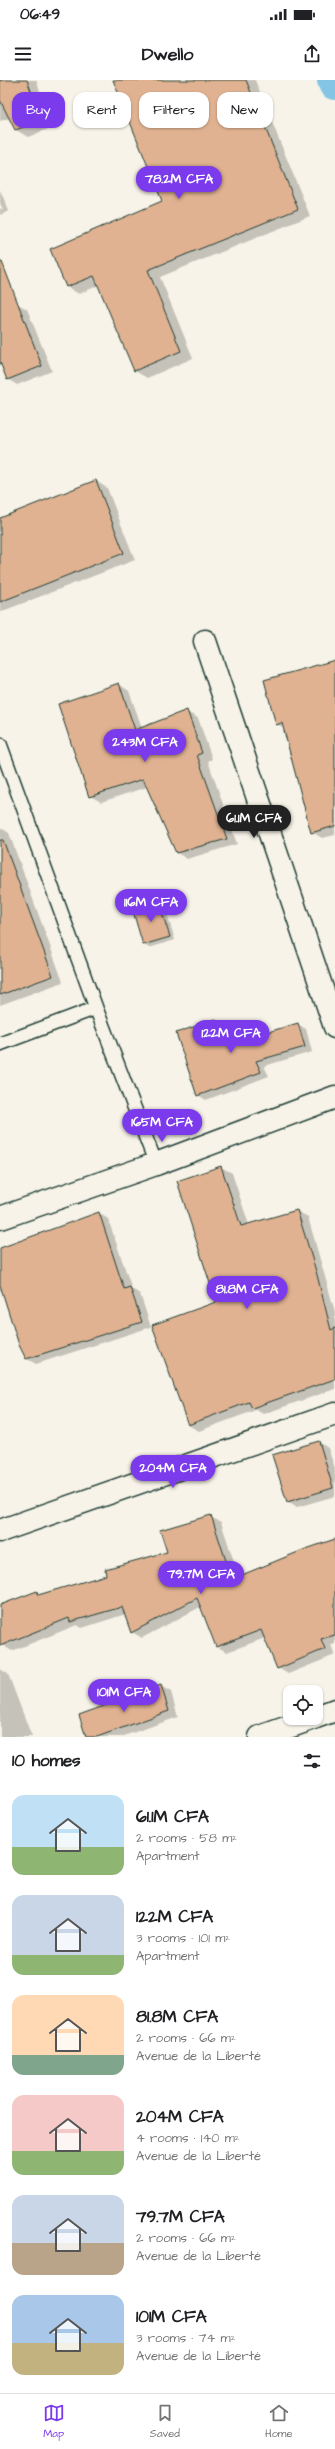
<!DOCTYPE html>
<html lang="en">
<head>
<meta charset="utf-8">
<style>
  body { margin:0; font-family:"Architects Daughter",sans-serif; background:#f2f2f2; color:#202124; height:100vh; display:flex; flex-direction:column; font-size:15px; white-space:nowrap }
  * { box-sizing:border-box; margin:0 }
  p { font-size:13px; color:#757577 }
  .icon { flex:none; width:22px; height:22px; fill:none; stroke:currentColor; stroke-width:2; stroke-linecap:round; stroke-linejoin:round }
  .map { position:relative; height:1657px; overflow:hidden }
  .panel { display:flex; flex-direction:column; background:#fff; flex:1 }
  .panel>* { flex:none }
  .top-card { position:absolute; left:12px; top:12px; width:311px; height:36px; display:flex; gap:8px }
  .controls { position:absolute; left:283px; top:1605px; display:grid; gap:8px }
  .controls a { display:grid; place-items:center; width:40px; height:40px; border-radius:8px; background:#fff; box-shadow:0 1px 3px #0004; font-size:20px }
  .price { position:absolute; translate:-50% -34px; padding:0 9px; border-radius:14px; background:#7c3aed; color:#fff; font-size:13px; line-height:26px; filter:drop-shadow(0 1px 2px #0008) }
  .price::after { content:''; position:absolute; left:50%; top:24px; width:12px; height:9px; margin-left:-6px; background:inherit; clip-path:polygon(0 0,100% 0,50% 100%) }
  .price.on { background:#222; color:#fff }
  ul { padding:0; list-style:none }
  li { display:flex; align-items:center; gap:12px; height:100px; padding:0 12px }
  li span { display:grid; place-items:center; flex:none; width:112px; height:80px; border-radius:12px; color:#555 }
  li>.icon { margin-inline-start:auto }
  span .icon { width:48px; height:48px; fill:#fffc; stroke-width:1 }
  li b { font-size:17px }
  h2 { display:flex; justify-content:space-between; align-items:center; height:48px; padding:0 12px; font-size:17px }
  .pill { padding:0 14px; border-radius:12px; background:#fff; box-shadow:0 1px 3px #0004; font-size:14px; line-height:36px }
  .pill.on { background:#7c3aed; color:#fff }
  .status { display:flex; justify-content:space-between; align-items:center; height:28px; padding:0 20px; background:#fff; direction:ltr }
  .status svg { height:11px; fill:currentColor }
  header { display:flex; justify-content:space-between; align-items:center; height:52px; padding:0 12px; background:#fff; font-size:18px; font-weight:800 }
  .tabs { display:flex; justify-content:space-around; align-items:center; height:56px; border-top:1px solid #e0e0e0; background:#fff; font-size:11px; color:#757577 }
  .tabs a { display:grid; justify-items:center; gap:2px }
  .tabs .on { color:#7c3aed }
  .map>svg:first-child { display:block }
  .shadow { fill:#0003 }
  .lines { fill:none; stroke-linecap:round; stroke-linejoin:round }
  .canal { stroke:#84c5e5; stroke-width:34 }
  .building { fill:#e0b291; stroke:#1f3d34 }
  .lane-casing { stroke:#1f3d34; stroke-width:16 }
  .street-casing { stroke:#1f3d34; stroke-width:25 }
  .lane { stroke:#f7f3e8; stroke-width:13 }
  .street { stroke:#f7f3e8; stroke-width:22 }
</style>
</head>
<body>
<div class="status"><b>06:49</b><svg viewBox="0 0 49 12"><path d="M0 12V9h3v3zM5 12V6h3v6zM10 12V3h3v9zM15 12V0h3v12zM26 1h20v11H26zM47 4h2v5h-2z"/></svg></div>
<header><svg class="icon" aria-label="menu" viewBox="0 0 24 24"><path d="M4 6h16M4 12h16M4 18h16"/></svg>Dwello<svg class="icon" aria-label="share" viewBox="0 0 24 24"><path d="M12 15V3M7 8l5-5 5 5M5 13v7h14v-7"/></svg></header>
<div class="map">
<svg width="335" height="1657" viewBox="0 0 335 1657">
  <rect width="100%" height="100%" fill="#f7f3e8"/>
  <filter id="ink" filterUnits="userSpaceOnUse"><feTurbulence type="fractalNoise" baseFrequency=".025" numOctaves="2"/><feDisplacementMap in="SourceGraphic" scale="8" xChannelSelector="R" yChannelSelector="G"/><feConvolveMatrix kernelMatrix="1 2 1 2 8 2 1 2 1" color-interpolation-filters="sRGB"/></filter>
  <g filter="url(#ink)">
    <path class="shadow" d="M0 0H36L53 47 28 57 16 50 10 38 0 41Z
      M114 0H255L310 136 160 197 193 278 147 298 135 291 99 205 79 214 67 207 164 122Z
      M0 110 9 131 0 135V128L3 130 0 123Z
      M18 224 27 229 52 291 17 305 8 299 0 280V231Z
      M96 401 107 408 135 480 0 532V439Z
      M335 581V755L322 758 312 752 284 648 277 644Z
      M119 604 129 611 142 648 187 632 198 638 212 679 208 681 237 764 187 779 177 773 147 707 101 722 90 716Z
      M0 747 9 753 63 902 0 925Z
      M158 821 164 824 175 860 149 868 144 865 133 829Z
      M216 940 224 945 231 964 298 944 306 949 312 972 264 986 269 996 206 1020 198 1015Z
      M221 1087 232 1093 249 1145 297 1131 308 1137 335 1232V1309L263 1334 256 1330 199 1351 188 1345 218 1223Z
      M99 1133 108 1139 132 1209 140 1214 151 1247 36 1284 27 1279 3 1212 0 1210V1169Z
      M319 1362 328 1368 335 1389V1416L297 1427 287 1421Z
      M210 1437 221 1442 239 1497 335 1460V1564L331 1565 335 1575 288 1594 278 1588 265 1558 227 1572 216 1566 202 1526 142 1558 132 1552 126 1534 82 1548 77 1545 12 1571 2 1565 0 1526 37 1512 42 1515 107 1496 168 1473Z
      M0 1589 8 1594 32 1657H0Z
      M161 1606 171 1612 178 1637 121 1657H87Z"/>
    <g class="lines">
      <path class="canal" d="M334 0 335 3"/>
    </g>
    <path class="building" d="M0 0H27L42 41 15 50 0 20Z
      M113 0H246L298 129 148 190 181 271 134 291 94 196 66 207 50 169 162 121Z
      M0 182H2L42 286 7 300 0 282Z
      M96 400 124 473 0 522V438Z
      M335 580V746L311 753 282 643 276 645 264 600Z
      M119 603 135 650 187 630 202 673 197 675 227 759 176 773 143 699 89 717 58 624Z
      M0 760H3L53 896 0 915Z
      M158 820 170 857 143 865 132 828Z
      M216 939 225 965 298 943 305 967 256 981 261 992 197 1016 176 953Z
      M221 1086 241 1146 297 1130 316 1191 331 1250 335 1248V1299L252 1328 249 1322 188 1345 152 1245 216 1222 177 1101Z
      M99 1132 124 1209 130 1207 142 1242 26 1279 19 1265 0 1205V1168Z
      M319 1361 333 1408 287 1422 272 1375Z
      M211 1435 232 1499 303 1470 335 1459V1555L321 1559 325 1569 277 1589 261 1550 216 1567 197 1518 131 1553 122 1527 70 1542 69 1538 0 1566V1525L37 1511 38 1515 106 1495 105 1489 167 1472 160 1450Z
      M161 1605 169 1631 97 1657H86L79 1635Z"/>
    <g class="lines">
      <defs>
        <path id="lane" d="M0 664 96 928 0 964
          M96 928 156 1084"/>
        <path id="street" d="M205 561 335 947
          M0 1138 156 1084 335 1017
          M0 1451 335 1334
          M316 1637 335 1630
          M260 1657 314 1638"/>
      </defs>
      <use href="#lane" class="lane-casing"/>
      <use href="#street" class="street-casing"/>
      <use href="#lane" class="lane"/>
      <use href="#street" class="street"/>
    </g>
  </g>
</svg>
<div class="controls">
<a><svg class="icon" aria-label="locate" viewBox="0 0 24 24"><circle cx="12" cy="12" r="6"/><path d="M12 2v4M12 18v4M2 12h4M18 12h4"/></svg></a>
</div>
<b class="price" style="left:179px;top:120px">78.2M CFA</b>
<b class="price" style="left:145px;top:683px">243M CFA</b>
<b class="price on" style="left:254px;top:759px">61.1M CFA</b>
<b class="price" style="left:151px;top:843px">116M CFA</b>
<b class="price" style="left:231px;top:974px">122M CFA</b>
<b class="price" style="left:162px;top:1063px">165M CFA</b>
<b class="price" style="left:247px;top:1230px">81.8M CFA</b>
<b class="price" style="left:173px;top:1409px">204M CFA</b>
<b class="price" style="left:201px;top:1515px">79.7M CFA</b>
<b class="price" style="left:124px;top:1633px">101M CFA</b>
<div class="top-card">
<a class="pill on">Buy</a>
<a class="pill">Rent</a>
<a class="pill">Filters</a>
<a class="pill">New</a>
</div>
</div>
<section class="panel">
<h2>10 homes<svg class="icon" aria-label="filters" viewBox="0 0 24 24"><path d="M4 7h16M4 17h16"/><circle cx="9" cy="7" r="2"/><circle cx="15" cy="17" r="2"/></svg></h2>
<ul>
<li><span style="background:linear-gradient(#bfe0f5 65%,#8fb573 0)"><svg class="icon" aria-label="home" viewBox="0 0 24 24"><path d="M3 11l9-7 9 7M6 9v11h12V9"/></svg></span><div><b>61.1M CFA</b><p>2 rooms · 58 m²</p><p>Apartment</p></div></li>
<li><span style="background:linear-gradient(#c9d6e8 75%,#8fb573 0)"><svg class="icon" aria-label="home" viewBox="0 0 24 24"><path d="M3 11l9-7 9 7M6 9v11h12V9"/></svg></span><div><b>122M CFA</b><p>3 rooms · 101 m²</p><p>Apartment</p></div></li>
<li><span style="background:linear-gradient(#ffd9b3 75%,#7fa58c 0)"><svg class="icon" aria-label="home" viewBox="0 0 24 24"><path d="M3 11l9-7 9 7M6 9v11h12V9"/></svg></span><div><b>81.8M CFA</b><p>2 rooms · 66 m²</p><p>Avenue de la Liberté</p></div></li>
<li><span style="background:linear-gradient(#f6c9c9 70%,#8fb573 0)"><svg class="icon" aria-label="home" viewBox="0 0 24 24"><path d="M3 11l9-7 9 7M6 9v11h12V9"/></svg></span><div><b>204M CFA</b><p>4 rooms · 140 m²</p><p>Avenue de la Liberté</p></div></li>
<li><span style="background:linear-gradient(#c9d6e8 60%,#b9a48a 0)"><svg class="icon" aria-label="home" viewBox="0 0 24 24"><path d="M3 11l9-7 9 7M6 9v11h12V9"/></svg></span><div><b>79.7M CFA</b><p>2 rooms · 66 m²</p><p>Avenue de la Liberté</p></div></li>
<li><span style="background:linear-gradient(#a9c7e8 60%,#c2b280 0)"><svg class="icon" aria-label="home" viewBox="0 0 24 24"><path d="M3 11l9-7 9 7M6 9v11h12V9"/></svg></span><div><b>101M CFA</b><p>3 rooms · 74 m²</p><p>Avenue de la Liberté</p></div></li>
</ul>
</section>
<nav class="tabs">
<a class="on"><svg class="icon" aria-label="map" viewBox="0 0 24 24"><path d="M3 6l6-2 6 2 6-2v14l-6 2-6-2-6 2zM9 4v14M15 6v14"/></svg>Map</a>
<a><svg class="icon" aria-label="saved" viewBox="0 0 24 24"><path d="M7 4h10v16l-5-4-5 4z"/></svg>Saved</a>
<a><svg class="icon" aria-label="home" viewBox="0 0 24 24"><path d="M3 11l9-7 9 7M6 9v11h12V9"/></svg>Home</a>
</nav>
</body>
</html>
